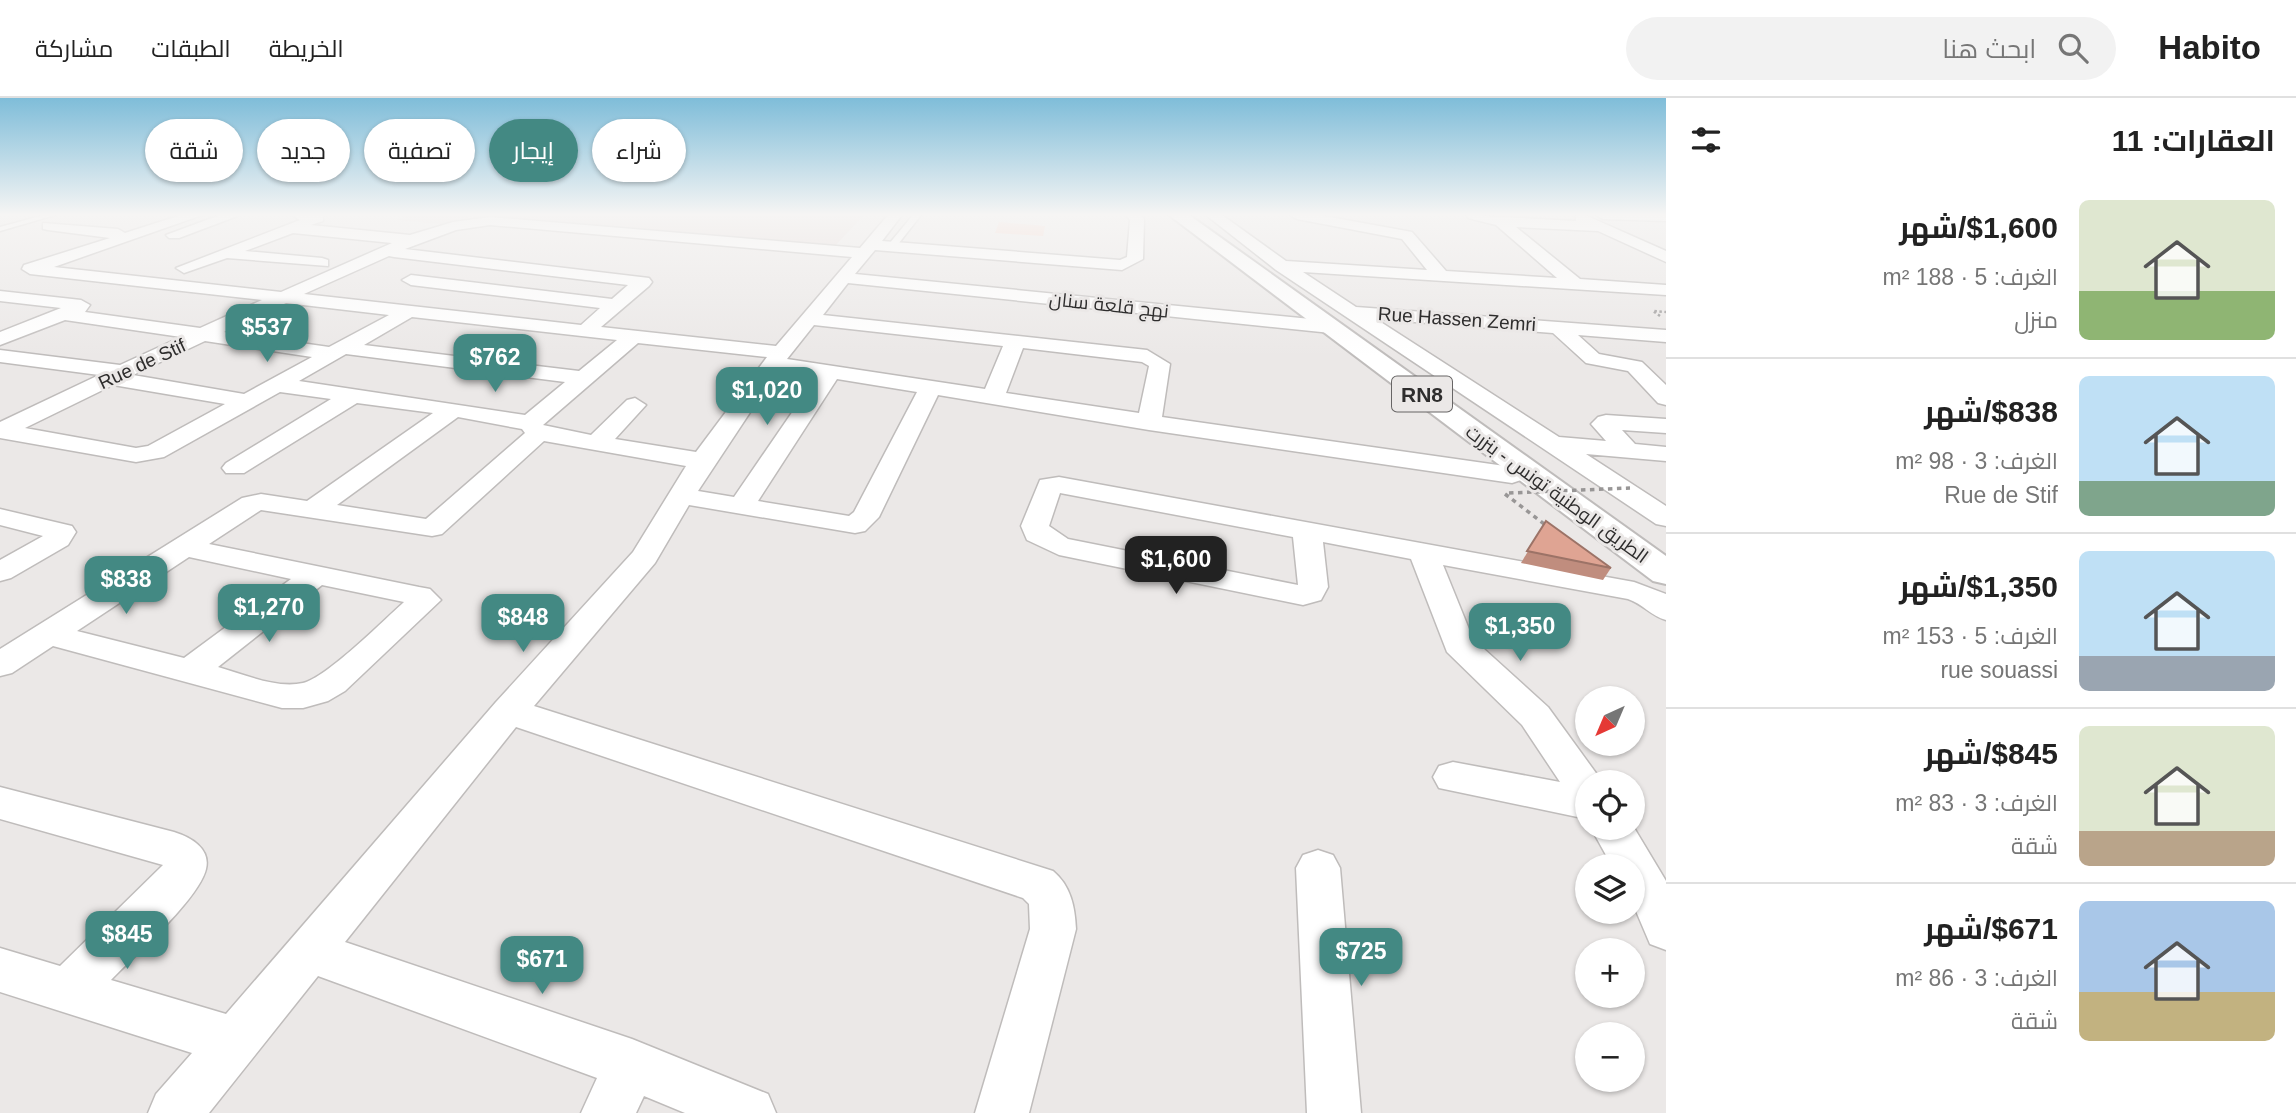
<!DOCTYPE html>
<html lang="ar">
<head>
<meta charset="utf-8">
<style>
  body { margin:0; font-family:Arial,Cairo,sans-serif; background:#f2f2f2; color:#222; direction:rtl; height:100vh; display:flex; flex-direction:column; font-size:26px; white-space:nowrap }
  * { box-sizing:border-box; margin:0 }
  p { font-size:23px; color:#767676 }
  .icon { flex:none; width:38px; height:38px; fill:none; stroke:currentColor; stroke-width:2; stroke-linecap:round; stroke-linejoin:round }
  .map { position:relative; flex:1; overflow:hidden; direction:ltr }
  .drawer { display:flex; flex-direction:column; background:#fff; width:630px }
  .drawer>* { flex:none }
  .top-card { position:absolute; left:21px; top:21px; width:665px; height:63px; direction:rtl; display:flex; gap:14px }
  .needle { width:46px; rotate:224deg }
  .controls { position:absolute; left:1575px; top:588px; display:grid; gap:14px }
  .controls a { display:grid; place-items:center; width:70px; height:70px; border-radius:50%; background:#fff; box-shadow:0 2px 5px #0004; font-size:35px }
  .price { position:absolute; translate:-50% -60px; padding:0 16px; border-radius:14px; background:#438983; color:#fff; font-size:23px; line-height:46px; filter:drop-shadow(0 2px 4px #0008) }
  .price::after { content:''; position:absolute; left:50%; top:42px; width:21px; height:16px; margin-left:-10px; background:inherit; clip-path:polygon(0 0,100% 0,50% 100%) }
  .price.active { background:#222; color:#fff }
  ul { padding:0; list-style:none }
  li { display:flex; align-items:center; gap:21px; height:175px; padding:0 21px }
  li+li { border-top:2px solid #e0e0e0 }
  li span { display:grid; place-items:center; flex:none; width:196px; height:140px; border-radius:10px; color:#555 }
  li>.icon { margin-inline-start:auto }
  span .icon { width:84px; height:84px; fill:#fffc; stroke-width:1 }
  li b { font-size:30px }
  h2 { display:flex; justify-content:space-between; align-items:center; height:84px; padding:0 21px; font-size:30px }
  .pill { padding:0 24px; border-radius:32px; background:#fff; box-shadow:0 2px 5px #0004; font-size:24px; line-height:63px }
  .pill.active { background:#438983; color:#fff }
  header { display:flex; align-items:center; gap:42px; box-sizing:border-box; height:98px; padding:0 35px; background:#fff; border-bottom:2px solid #e0e0e0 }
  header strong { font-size:33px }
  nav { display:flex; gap:38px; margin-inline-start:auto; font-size:24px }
  .search { width:490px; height:63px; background:#f2f2f2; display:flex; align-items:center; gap:18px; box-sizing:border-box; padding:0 24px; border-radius:38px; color:#767676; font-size:26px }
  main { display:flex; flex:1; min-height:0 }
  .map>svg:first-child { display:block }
  .built { fill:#e5d9d7 }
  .green { fill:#f8ccbe }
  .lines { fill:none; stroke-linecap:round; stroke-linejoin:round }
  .lane-casing { stroke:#bfbcbb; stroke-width:3 }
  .street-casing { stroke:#bfbcbb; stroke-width:3 }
  .highway-casing { stroke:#bfbcbb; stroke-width:4 }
  .path-far1 { stroke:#989696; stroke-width:2.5; stroke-dasharray:2.5 2.5; stroke-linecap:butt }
  .path { stroke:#989696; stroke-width:3.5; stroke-dasharray:4.5 4.5; stroke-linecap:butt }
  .lane { fill:#fff; fill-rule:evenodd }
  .street { fill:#fff; fill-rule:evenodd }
  .highway { fill:#fff; fill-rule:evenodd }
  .path-bridge { stroke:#989696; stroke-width:3.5; stroke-dasharray:4.5 4.5; stroke-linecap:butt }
  .wall { fill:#c08d7e }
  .building { fill:#dfa493; stroke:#9c7367; stroke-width:2 }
  .labels { text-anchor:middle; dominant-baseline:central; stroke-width:6; stroke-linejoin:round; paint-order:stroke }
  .far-street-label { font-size:19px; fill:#2e2d2d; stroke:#ebe8e7 }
  .shield { fill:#ebe8e7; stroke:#676565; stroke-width:2 }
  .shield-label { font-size:21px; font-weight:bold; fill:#2e2d2d }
</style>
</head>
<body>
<header>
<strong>Habito</strong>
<div class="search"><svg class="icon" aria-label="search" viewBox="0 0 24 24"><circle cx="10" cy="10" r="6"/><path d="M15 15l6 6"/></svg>ابحث هنا</div>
<nav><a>الخريطة</a><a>الطبقات</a><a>مشاركة</a></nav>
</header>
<main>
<section class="drawer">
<h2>العقارات: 11<svg class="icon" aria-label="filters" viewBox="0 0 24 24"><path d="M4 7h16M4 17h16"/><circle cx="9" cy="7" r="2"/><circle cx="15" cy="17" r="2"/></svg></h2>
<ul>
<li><span style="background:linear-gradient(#dfe7d0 65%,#8fb573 0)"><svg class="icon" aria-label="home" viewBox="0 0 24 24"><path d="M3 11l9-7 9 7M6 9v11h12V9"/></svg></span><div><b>$1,600/شهر</b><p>الغرف: 5 · 188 m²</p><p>منزل</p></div></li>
<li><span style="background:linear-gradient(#bfe0f5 75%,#7fa58c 0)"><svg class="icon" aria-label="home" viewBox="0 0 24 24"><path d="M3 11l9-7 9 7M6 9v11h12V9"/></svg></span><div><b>$838/شهر</b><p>الغرف: 3 · 98 m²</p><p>Rue de Stif</p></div></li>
<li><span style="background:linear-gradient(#bfe0f5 75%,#9aa5b1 0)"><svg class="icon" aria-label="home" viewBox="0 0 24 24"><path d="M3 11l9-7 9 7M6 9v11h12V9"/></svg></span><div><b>$1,350/شهر</b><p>الغرف: 5 · 153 m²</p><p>rue souassi</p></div></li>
<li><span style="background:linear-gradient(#dfe7d0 75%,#b9a48a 0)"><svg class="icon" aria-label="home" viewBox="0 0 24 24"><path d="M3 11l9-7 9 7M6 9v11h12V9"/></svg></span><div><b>$845/شهر</b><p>الغرف: 3 · 83 m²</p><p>شقة</p></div></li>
<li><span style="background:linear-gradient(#a9c7e8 65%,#c2b280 0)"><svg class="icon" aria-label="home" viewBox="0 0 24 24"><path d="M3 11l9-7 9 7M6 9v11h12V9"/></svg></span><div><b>$671/شهر</b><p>الغرف: 3 · 86 m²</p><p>شقة</p></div></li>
</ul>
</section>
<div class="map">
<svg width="1666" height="1015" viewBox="0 0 1666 1015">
  <rect width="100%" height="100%" fill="#ebe8e7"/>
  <path class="built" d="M408 117H473L452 127 397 122Z
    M476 117H864L833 150 473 118Z"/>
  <path class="green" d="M999 124 1045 128 1043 138 995 135Z"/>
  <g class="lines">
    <defs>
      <path id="lane" d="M44 117H55L0 133V129Z
        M913 117H921L895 150H889V146Z"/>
      <path id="street" d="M181 117H202L54 169 281 194 392 145 293 135 245 153 322 160 328 162V168L227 160 184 175 176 170 300 122 292 117H323V123L311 127 410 137 453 124 490 119 860 150 888 117H902L882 143 1120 162 1127 159 1130 122 1126 117H1141L1144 121 1143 161 1122 172 875 152 855 176 1331 223 1341 229 1331 235 848 185 823 217 1147 252 1170 266 1162 319 1512 369 1521 372 1525 377 1521 382 1512 385 1149 332 938 297 879 419 865 433 855 435 689 407 655 465 534 608 1053 773C1071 788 1075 809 1076 831L1029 1015H975L1030 831 1029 806 1023 800 516 629 345 844 632 941 768 996 776 1015H685L644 998 636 1015H581L597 980 318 878 209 1015H148L156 996 192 955 0 894V850L60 868 163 767 0 721V689L174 734C190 739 211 750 206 771 199 801 134 858 111 882L226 916 496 604 633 454 686 368 544 343 442 436 432 438 261 412 209 446 419 489 430 491 441 502 345 593 328 603 303 610H282L53 548 12 575 0 578V551L242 400 261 396 307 403 433 315 357 305 244 375H226L222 370 226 365 331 301 280 294 164 359 136 364 0 340V324L99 277 0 264V252L120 267 181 239 65 222 0 247V234L61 210 0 203V193L81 202 90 207 85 214 200 230 262 202 30 176 22 171 24 167 110 140 48 132 43 131V125L118 131 125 135ZM490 127 852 159 776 248 601 229 649 188 652 184 649 180 405 151 456 132ZM389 158 394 159 628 187 612 201 411 177 402 182 411 187 600 210 581 227 304 196ZM286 205 389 217 329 249 224 234ZM412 219 617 242 579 273 364 247ZM814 227 1003 248 985 291 787 261ZM205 243 312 259 244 296 133 277ZM638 245 767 259 696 354 615 341 646 307 635 300 627 302 591 337 543 327ZM1023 250 1142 264 1149 268 1139 315 1006 295ZM346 256 565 284 525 317 299 283ZM778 272 817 278 734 399 698 393ZM837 281 917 294 854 414 849 418 758 403ZM113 287 225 306 148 348 136 350 25 330ZM458 319 522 331 525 335 426 421 337 407ZM189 459 291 481 184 560 77 533ZM322 487 404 504C383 523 326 580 303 585 276 591 243 576 218 569Z
        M220 117H240L179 140H169L166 137Z
        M1206 117H1222L1286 163 1427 172 1402 141 1297 121 1290 117H1319L1412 134 1446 173 1557 180 1496 127 1468 120 1466 117 1576 123V117H1585L1666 153V164L1598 133 1516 129 1580 181 1666 187V197L1303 174 1356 209 1666 232V244L1578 237 1599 256 1642 264 1666 287V307L1658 305 1628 273 1586 265 1553 235 1376 221 1559 339 1606 343 1591 326 1598 319 1606 317 1666 321V335L1622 332 1635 346 1666 349V363L1586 356 1666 408V428L1656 426 1276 172Z
        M1596 117H1666V123L1603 121Z
        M1059 379 1634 484 1666 496V522C1651 518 1643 506 1628 501L1443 467 1473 541 1548 609 1601 682 1587 684V721L1439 690 1433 679 1439 668 1453 664 1560 684 1522 627 1447 554 1411 461 1323 444 1328 489 1321 502 1303 507 1059 457 1027 442 1021 428 1040 382ZM1060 395 1293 439 1298 487 1068 441 1049 428Z
        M0 411 72 428 76 434 68 447 11 480 0 483V462L43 438 0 427Z
        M1633 728 1666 783V852L1650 846 1633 806V768H1612L1591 730Z
        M1318 752 1333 757 1340 770 1361 1015H1307L1296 770 1303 757Z"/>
      <path id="highway" d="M1169 117H1189L1666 458V486L1653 483Z"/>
    </defs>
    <use href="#lane" class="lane-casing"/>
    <use href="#street" class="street-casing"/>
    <use href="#highway" class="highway-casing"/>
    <path class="path-far1" d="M1660 218 1653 213 1666 214"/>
    <path class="path" d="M1505 396 1548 429"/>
    <use href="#lane" class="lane"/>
    <use href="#street" class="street"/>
    <use href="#highway" class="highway"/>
    <path class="path-bridge" d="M1509 395 1630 390"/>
  </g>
  <path class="wall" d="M1546 423 1611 470 1603 482 1521 465Z"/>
  <path class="building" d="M1546 423 1611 470 1527 453Z"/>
  <linearGradient id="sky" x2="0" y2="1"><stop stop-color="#7fbdd9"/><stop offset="0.45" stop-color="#f6f5f4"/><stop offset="1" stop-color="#f6f5f4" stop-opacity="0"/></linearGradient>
  <rect width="1666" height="259" fill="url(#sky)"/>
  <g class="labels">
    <g class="far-street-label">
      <text transform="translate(1109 207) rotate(6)">نهج قلعة سنان</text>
      <text transform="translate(1457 221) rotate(4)">Rue Hassen Zemri</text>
      <text transform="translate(142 266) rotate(-25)">Rue de Stif</text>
      <text transform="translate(1557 396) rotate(36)">الطريق الوطنية تونس - بنزرت</text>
    </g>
    <rect class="shield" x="1392" y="278.5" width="60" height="35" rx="5"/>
    <g class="shield-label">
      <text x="1422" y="296">RN8</text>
    </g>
  </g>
</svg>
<div class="controls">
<a><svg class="needle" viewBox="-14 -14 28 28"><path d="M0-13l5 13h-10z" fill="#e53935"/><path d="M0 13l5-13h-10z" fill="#767676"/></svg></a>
<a><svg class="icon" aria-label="locate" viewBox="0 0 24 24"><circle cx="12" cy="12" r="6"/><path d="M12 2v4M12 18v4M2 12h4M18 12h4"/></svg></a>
<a><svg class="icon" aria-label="layers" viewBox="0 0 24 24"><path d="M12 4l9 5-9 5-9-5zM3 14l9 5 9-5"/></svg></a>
<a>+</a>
<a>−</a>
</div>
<b class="price" style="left:267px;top:266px">$537</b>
<b class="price" style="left:495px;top:296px">$762</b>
<b class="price" style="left:767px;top:329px">$1,020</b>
<b class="price active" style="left:1176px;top:498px">$1,600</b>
<b class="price" style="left:126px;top:518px">$838</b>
<b class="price" style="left:269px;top:546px">$1,270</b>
<b class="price" style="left:523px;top:556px">$848</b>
<b class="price" style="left:1520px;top:565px">$1,350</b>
<b class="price" style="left:127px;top:873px">$845</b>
<b class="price" style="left:1361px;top:890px">$725</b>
<b class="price" style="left:542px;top:898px">$671</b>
<div class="top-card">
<a class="pill">شراء</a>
<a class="pill active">إيجار</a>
<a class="pill">تصفية</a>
<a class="pill">جديد</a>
<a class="pill">شقة</a>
</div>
</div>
</main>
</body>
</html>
